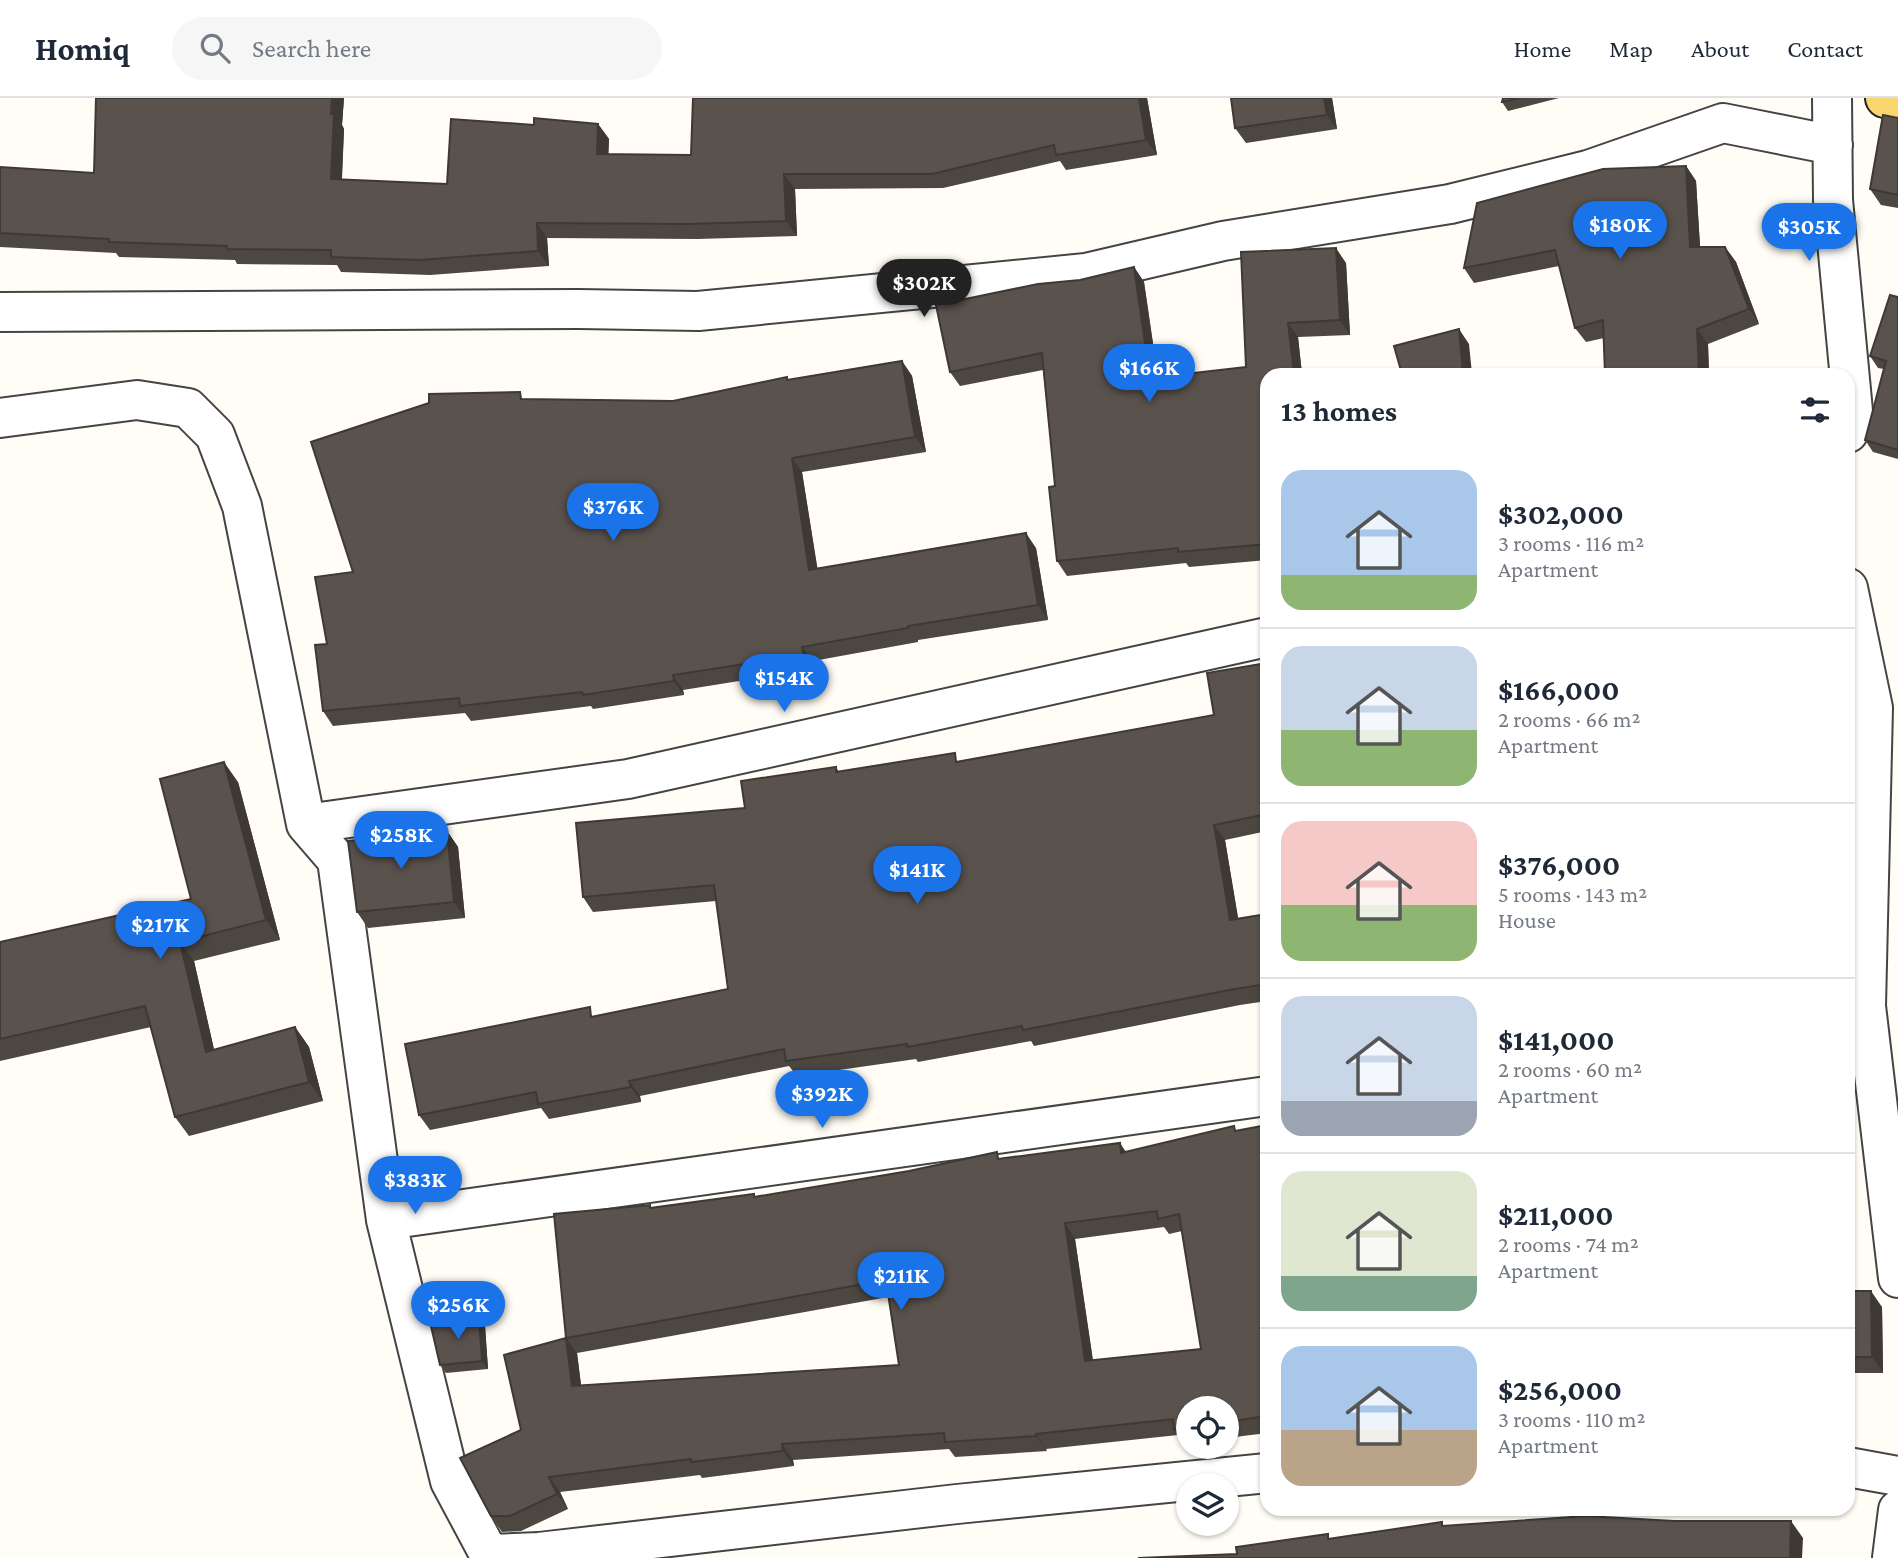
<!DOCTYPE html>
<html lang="en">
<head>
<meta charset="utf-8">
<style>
  body { margin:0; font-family:"Crimson Pro",serif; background:#f6f6f7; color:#1f2937; height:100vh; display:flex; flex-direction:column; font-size:26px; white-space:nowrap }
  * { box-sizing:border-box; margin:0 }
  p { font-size:23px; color:#747a83 }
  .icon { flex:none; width:38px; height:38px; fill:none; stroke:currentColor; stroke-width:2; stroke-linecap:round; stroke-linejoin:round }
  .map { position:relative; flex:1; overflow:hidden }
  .sheet { position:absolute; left:1260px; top:270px; width:595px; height:1148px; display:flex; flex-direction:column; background:#fff; border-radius:21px; box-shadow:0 2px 5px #0004 }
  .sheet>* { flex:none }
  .fabs { position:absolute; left:1176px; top:1298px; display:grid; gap:14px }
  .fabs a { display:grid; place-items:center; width:63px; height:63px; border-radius:50%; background:#fff; box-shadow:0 2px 5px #0004; font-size:35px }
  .price { position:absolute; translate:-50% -60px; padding:0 16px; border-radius:24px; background:#1a73e8; color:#fff; font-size:23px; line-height:46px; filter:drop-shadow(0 2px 4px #0008) }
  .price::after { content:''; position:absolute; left:50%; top:42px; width:21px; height:16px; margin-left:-10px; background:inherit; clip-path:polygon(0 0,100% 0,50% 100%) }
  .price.on { background:#222; color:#fff }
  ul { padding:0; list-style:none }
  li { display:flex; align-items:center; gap:21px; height:175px; padding:0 21px }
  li+li { border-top:2px solid #e0e1e3 }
  li span { display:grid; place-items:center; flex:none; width:196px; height:140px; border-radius:21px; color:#555 }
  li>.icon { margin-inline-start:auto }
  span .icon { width:84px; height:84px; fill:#fffc; stroke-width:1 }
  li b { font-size:30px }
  h2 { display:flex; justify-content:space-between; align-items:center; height:84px; padding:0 21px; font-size:30px }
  header { display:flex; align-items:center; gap:42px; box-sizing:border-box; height:98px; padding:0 35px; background:#fff; border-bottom:2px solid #e0e1e3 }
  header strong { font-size:33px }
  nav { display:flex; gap:38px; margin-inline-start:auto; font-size:24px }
  .search { width:490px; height:63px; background:#f6f6f7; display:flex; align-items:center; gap:18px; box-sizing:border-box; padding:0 24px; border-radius:38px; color:#747a83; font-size:26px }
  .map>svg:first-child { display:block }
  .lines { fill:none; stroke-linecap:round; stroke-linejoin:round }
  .street-casing { stroke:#444; stroke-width:42 }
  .primary-casing { stroke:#222; stroke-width:42 }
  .street { stroke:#fff; stroke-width:38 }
  .primary { stroke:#f9d66b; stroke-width:38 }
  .wall { fill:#4d4742; fill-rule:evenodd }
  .shaded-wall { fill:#3f3936 }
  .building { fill:#5a524d; stroke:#3f3936; stroke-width:2; fill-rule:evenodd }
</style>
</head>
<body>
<header>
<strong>Homiq</strong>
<div class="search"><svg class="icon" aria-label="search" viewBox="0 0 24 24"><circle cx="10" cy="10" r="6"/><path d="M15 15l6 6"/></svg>Search here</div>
<nav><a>Home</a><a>Map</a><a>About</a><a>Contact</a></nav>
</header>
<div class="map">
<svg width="1898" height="1460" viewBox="0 0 1898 1460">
  <rect width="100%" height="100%" fill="#fffdf5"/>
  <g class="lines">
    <defs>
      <path id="street" d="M1832 0 1833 102 1853 313 1848 335
        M0 214 579 211 698 213 1086 175 1223 143 1450 106 1588 72 1723 25 1833 47
        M0 320 137 302 188 310 215 337 242 408 306 726 337 762 386 1122 450 1383 489 1456 539 1454 957 1406 1267 1375
        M1848 490 1873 610 1866 908 1898 1180
        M306 726 628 681 1267 539
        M386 1122 1267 998
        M1848 1369 1898 1378
        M1892 1460 1898 1412"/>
      <path id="primary" d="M1885 0 1898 4"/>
    </defs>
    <use href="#street" class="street-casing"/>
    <use href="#primary" class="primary-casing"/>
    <use href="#street" class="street"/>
    <use href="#primary" class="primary"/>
  </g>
  <path class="wall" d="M96 0H344L342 27 344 31 342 82 447 86 534 27 598 26 609 41 608 56 691 57 1147 0 1157 57 1066 72 1060 63 943 90 795 91 797 138 698 141 547 140 549 168 430 177 341 174 337 167 237 166 235 162 119 159 116 155 0 149V69L94 75Z
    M1332 0 1337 31 1246 45 1235 30Z
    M1503 0H1559L1508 13 1502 4Z
    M1898 20V110L1881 107 1870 91Z
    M1686 68 1696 83 1700 149H1725L1736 164 1759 226 1708 246 1709 276H1605L1604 240 1586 244 1575 230 1559 168 1474 185 1464 170Z
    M1346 165 1350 237 1298 239 1302 276H1267V462L1189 469 1186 465 1067 478 1057 463 1055 388 1043 272 960 288 950 274 1080 182 1134 169 1144 184 1158 279 1246 269Z
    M1898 199V361L1873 354 1865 342 1884 271 1878 270 1870 258Z
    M902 263 912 278 926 354 802 374 817 470 1036 450 1048 522 918 542V544L813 563 814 571 683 592 684 597 593 611 591 608 471 623 465 615 333 628 323 613 327 546 353 474 429 305 526 301 673 303 787 279 789 282Z
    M1267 565V733L1225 742 1238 821 1267 816V903L1240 907 1034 948 1031 943 918 964 916 961 797 978 789 968 640 998 641 1004 549 1021 541 1010 430 1032 419 1017 596 918 728 891 716 803 593 814 583 799 745 710 836 669 839 674 960 663 1214 617Z
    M238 684 280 842 194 863 214 952 295 929 309 949 323 1003 189 1038 175 1019 151 929 0 963V844L191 801Z
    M447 733 458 749 465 820 368 830 357 814Z
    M1267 1027V1335L1227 1340V1311H1188V1346H1185L1178 1337 1046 1351 1047 1353 955 1359 949 1351 793 1362 794 1368 702 1380 700 1377 560 1394 568 1411 521 1433 502 1434 491 1418 521 1332 566 1240 652 1110 755 1099 1001 1060 1126 1054ZM1164 1129 1169 1136 1182 1133 1201 1251 1093 1262 1075 1141ZM888 1199 899 1267 581 1287 577 1255Z
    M1848 1193 1882 1209 1883 1275H1848Z
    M485 1228 488 1271 446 1275 440 1267Z"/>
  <path class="shaded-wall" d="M332 0H344L342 27 344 31 341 96 331 81V16Z
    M1139 0H1147L1157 57 1146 42Z
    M1324 0H1332L1337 31 1327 17Z
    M598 26 609 41 608 71 597 56Z
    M1686 68 1696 83 1701 164 1690 149Z
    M784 76 795 91 797 138 786 123Z
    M537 125 547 140 549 168 538 153Z
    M1725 149 1736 164 1759 226 1749 211Z
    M1336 150 1346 165 1350 237 1340 222Z
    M1134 169 1144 184 1160 295 1150 280Z
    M1288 225 1298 239 1302 276H1294Z
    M1459 231 1469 246 1472 276H1463Z
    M1697 231 1708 246 1709 276H1699Z
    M902 263 912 278 926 354 915 339Z
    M792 360 802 374 820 486 809 472Z
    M1026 435 1036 450 1048 522 1038 507Z
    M802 549 813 563 814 571 804 557Z
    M673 577 683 592 684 597 674 583Z
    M224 664 238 684 280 842 266 822Z
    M1214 727 1225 742 1241 837 1230 822Z
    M447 733 458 749 465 820 454 804Z
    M180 844 194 863 219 973 206 954Z
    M295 929 309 949 323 1003 309 984Z
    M629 983 640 998 641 1004 631 989Z
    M1120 1045 1130 1060 1121 1055Z
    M1065 1125 1075 1141 1095 1278 1085 1263Z
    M1871 1193 1882 1209 1883 1275 1872 1259Z
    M479 1220 485 1228 488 1271 482 1263Z
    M566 1240 577 1255 583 1303 572 1288Z
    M1036 1336 1046 1351 1047 1353 1036 1338Z
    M782 1346 793 1362 794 1368 783 1353Z
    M549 1379 560 1394 568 1411 557 1396Z
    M1791 1423 1803 1440 1802 1460H1790Z"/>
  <path class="building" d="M96 0H332L331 16H334L331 81 447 86 451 21 534 27V20L598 26 597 56 691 57 693 0H1139L1146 42 1056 57 1054 47 932 76H784L786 123 687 126 537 125 538 153 419 162 331 159V152L227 151V148L109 144V141L0 135V69L94 75Z
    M1231 0H1324L1327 17 1235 30Z
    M1503 0H1520L1502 4Z
    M1883 17 1898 20V97L1870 91Z
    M1686 68 1690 149H1725L1749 211 1697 231 1699 276H1605L1603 222 1575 230 1555 152 1464 170 1477 105 1603 71Z
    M1336 150 1340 222 1288 225 1294 276H1267V446L1178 454V450L1057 463 1049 389 1055 388 1042 255 950 274 936 207 1038 186 1080 182 1134 169 1150 280 1246 269 1241 154Z
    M1890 197 1898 199V352L1865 342 1886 263 1870 258Z
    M1459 231 1463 276H1402L1394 248Z
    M902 263 915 339 792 360 809 472 1026 435 1038 507 908 528V530L802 549 804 557 673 577 674 583 583 597 582 594 460 608 459 600 323 613 315 547 327 546 315 479 353 474 311 344 429 305V296L520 294 521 301 673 303 787 279V282Z
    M1267 565V716L1214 727 1230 822 1267 816V886L1229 892 1023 932 1022 928 907 949V946L786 963 784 951 629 983 631 989 538 1006 536 994 419 1017 405 946 590 909 591 919 728 891 714 787 583 799 576 725 745 710 741 683 836 669V674L955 655 956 664 1214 617 1207 575Z
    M224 664 266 822 180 844 206 954 295 929 309 984 175 1019 145 908 0 941V844L191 801 160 681Z
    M447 733 454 804 357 814 348 743Z
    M1267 1027V1318L1227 1324V1311H1188V1329L1174 1331 1173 1321 1036 1336V1338L945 1344 944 1335 782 1346 783 1353 691 1364V1361L549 1379 557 1396 510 1418H491L460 1360 521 1332 504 1257 566 1240 554 1116 650 1107V1110L754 1096V1099L909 1073 997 1054 998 1061 1120 1045 1121 1055 1234 1028 1235 1033ZM1157 1113 1158 1121 1179 1116 1201 1251 1085 1263 1065 1125ZM886 1182 899 1267 572 1288 566 1240Z
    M1848 1193H1871L1872 1259H1848Z
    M479 1220 482 1263 440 1267 430 1224Z
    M1586 1418 1674 1423H1791L1790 1460H1138L1237 1456 1236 1449 1328 1436V1441L1442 1424V1428Z"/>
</svg>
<div class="fabs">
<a><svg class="icon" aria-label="locate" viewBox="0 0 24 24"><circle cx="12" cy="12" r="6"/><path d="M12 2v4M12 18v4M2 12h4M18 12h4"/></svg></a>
<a><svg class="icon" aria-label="layers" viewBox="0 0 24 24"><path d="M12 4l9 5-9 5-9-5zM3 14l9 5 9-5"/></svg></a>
</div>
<b class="price" style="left:1620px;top:163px">$180K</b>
<b class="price" style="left:1809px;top:165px">$305K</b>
<b class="price on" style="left:924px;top:221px">$302K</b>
<b class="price" style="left:1149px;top:306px">$166K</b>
<b class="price" style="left:613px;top:445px">$376K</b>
<b class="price" style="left:784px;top:616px">$154K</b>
<b class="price" style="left:401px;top:773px">$258K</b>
<b class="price" style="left:917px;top:808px">$141K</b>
<b class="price" style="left:160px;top:863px">$217K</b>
<b class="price" style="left:822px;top:1032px">$392K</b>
<b class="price" style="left:415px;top:1118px">$383K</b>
<b class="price" style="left:901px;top:1214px">$211K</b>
<b class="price" style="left:458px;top:1243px">$256K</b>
<section class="sheet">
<h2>13 homes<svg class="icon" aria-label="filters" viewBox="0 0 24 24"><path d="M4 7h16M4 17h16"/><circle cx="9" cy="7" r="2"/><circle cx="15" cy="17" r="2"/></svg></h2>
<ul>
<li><span style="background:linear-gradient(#a9c7e8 75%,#8fb573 0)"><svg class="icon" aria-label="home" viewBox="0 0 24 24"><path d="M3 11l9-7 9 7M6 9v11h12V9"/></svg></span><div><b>$302,000</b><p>3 rooms · 116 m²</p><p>Apartment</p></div></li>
<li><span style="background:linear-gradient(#c9d6e8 60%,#8fb573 0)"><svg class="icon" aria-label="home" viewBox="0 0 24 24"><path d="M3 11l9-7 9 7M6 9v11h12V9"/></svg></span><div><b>$166,000</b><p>2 rooms · 66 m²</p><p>Apartment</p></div></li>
<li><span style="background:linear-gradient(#f6c9c9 60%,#8fb573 0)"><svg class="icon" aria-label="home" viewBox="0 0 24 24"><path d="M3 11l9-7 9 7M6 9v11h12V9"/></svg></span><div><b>$376,000</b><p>5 rooms · 143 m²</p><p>House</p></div></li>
<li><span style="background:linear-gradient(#c9d6e8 75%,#9aa5b1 0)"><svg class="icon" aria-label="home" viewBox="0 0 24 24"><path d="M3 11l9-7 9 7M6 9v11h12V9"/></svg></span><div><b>$141,000</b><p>2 rooms · 60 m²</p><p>Apartment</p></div></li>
<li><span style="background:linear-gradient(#dfe7d0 75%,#7fa58c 0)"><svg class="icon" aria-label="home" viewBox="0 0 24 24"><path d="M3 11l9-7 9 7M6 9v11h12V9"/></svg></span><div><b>$211,000</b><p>2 rooms · 74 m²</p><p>Apartment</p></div></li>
<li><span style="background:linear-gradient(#a9c7e8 60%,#b9a48a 0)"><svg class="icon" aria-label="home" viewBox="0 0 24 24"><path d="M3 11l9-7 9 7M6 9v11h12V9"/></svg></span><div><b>$256,000</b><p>3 rooms · 110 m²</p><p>Apartment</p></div></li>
</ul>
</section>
</div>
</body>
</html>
